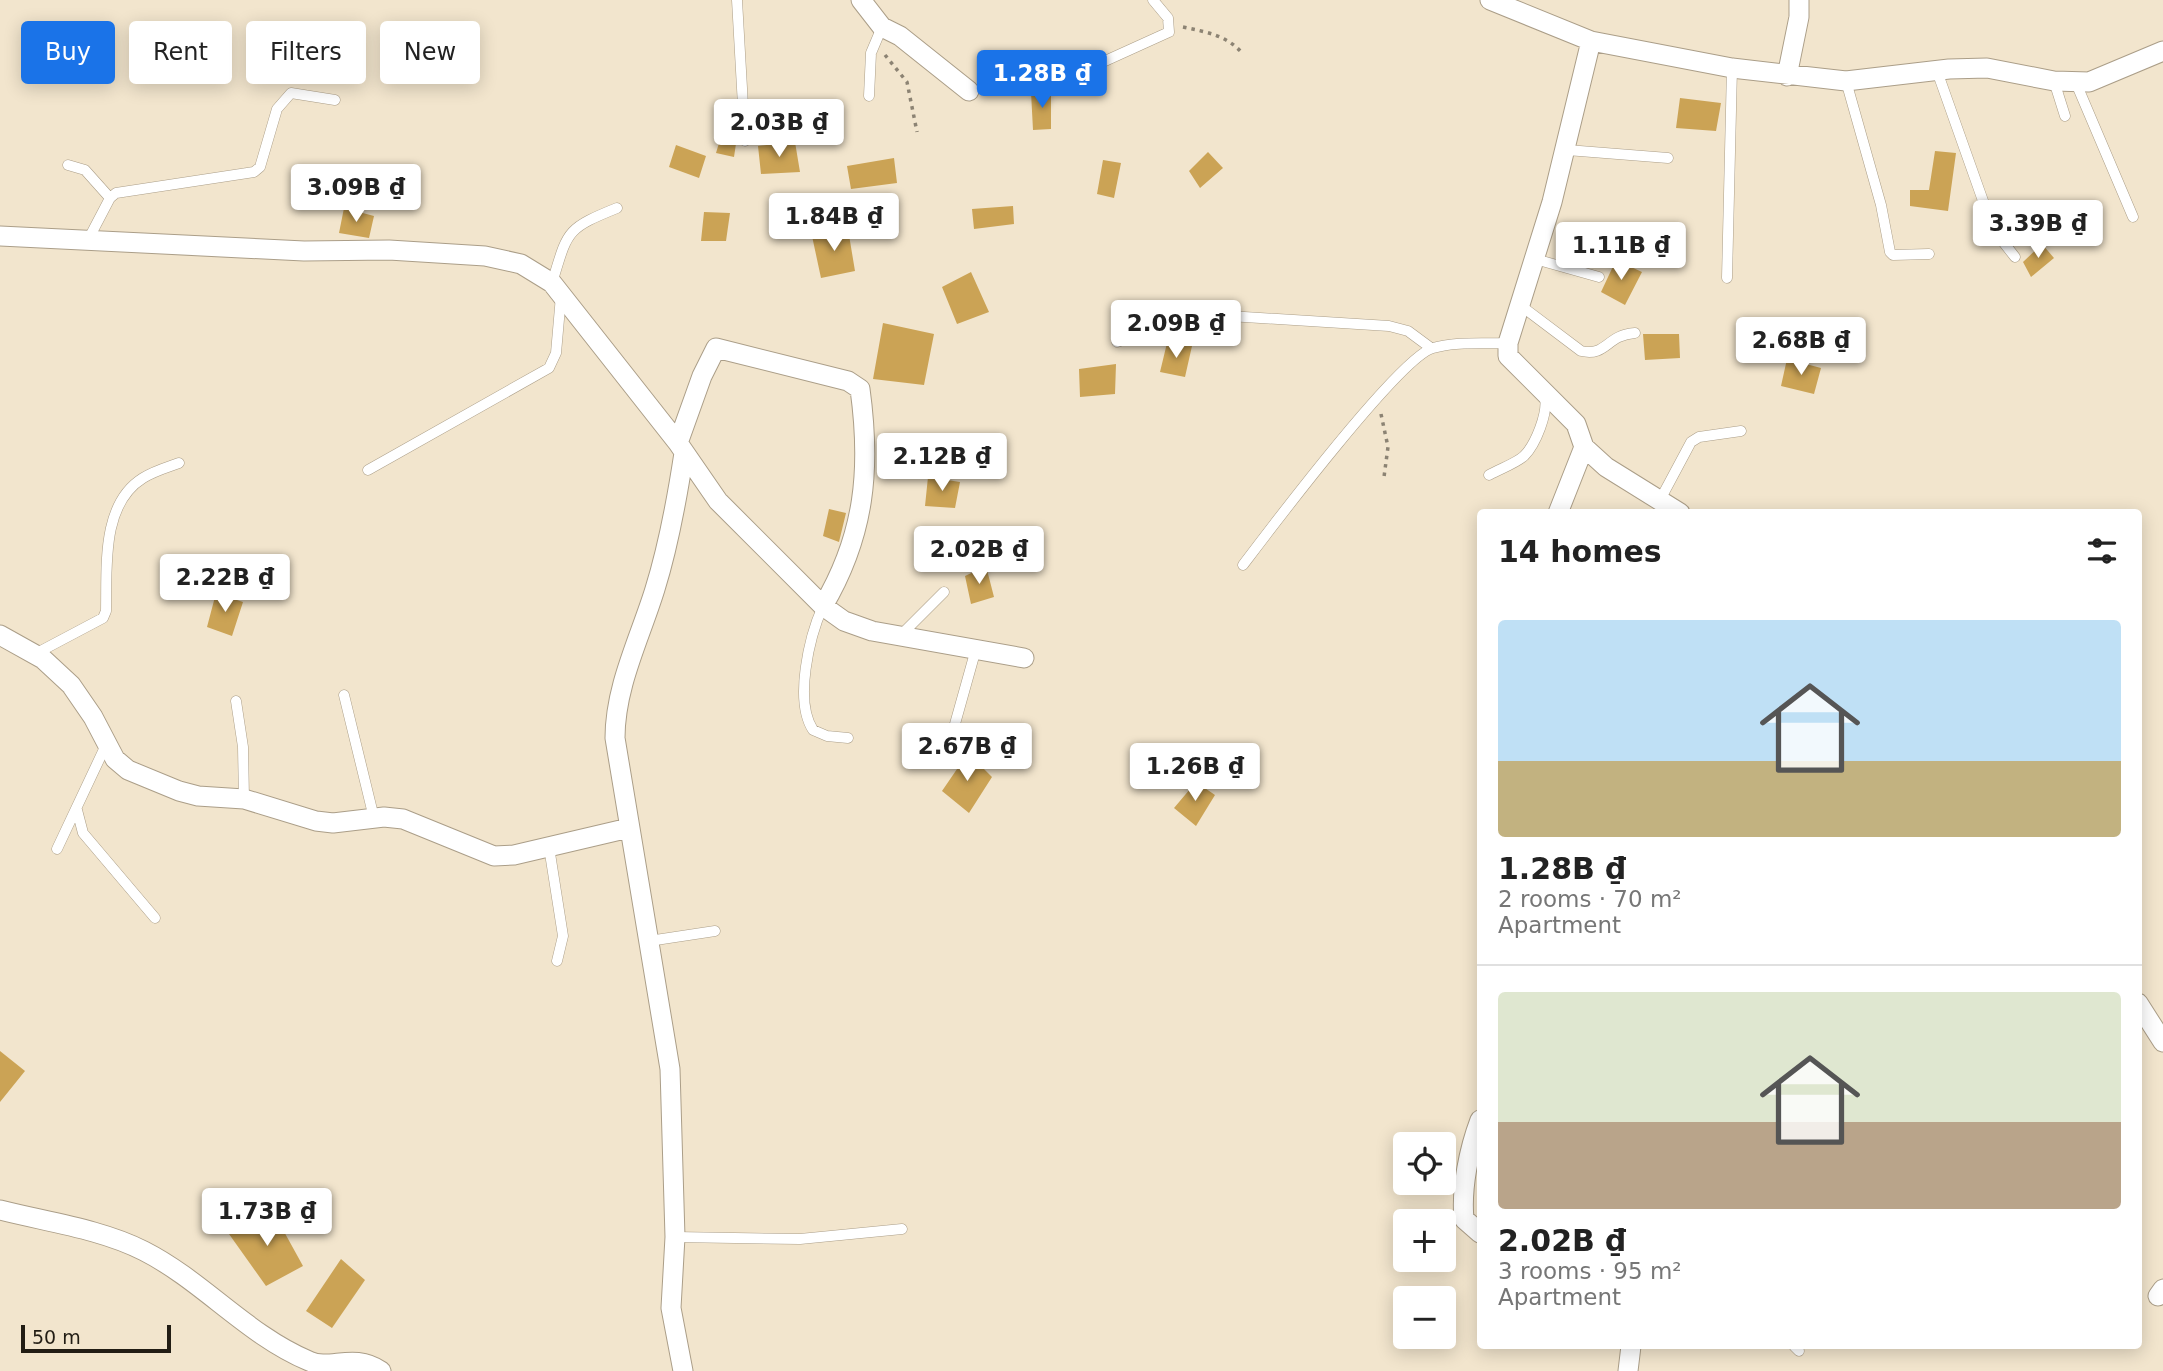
<!DOCTYPE html>
<html lang="en">
<head>
<meta charset="utf-8">
<style>
  body { margin:0; font-family:"DejaVu Sans",sans-serif; background:#f2f2f2; color:#222; height:100vh; display:flex; flex-direction:column; font-size:26px; white-space:nowrap }
  * { box-sizing:border-box; margin:0 }
  p { font-size:23px; color:#767676 }
  .icon { flex:none; width:38px; height:38px; fill:none; stroke:currentColor; stroke-width:2; stroke-linecap:round; stroke-linejoin:round }
  .map { position:relative; flex:1; overflow:hidden }
  .side { position:absolute; left:1477px; top:509px; width:665px; height:840px; display:flex; flex-direction:column; background:#fff; border-radius:7px; box-shadow:0 4px 18px #0003 }
  .side>* { flex:none }
  .guide { position:absolute; left:21px; top:21px; width:665px; height:63px; display:flex; gap:14px }
  .tools { position:absolute; left:1393px; top:1132px; display:grid; gap:14px }
  .tools a { display:grid; place-items:center; width:63px; height:63px; border-radius:7px; background:#fff; box-shadow:0 4px 18px #0003; font-size:35px }
  .scale { position:absolute; left:21px; bottom:18px; width:150px; box-sizing:border-box; padding-left:7px; border:4px solid #221d14; border-top:0; font-size:19px; line-height:24px; white-space:nowrap; color:#221d14; -webkit-text-stroke:5px #f2e5cd; paint-order:stroke }
  .price { position:absolute; translate:-50% -60px; padding:0 16px; border-radius:7px; background:#fff; color:#222; font-size:23px; line-height:46px; filter:drop-shadow(0 2px 4px #0008) }
  .price::after { content:''; position:absolute; left:50%; top:42px; width:21px; height:16px; margin-left:-10px; background:inherit; clip-path:polygon(0 0,100% 0,50% 100%) }
  .price.active { background:#1a73e8; color:#fff }
  ul { padding:0; list-style:none }
  li { display:grid; align-content:center; gap:14px; height:371px; padding:0 21px }
  li+li { border-top:2px solid #e0e0e0 }
  li span { display:grid; place-items:center; height:217px; border-radius:7px; color:#555 }
  li>.icon { margin-inline-start:auto }
  span .icon { width:126px; height:126px; fill:#fffc; stroke-width:1 }
  li b { font-size:30px }
  h2 { display:flex; justify-content:space-between; align-items:center; height:84px; padding:0 21px; font-size:30px }
  .tag { padding:0 24px; border-radius:7px; background:#fff; box-shadow:0 4px 18px #0003; font-size:24px; line-height:63px }
  .tag.active { background:#1a73e8; color:#fff }
  .map>svg:first-child { display:block }
  .building { fill:#cba355 }
  .lines { fill:none; stroke-linecap:round; stroke-linejoin:round }
  .service-casing { stroke:#ab9e88; stroke-width:11 }
  .minor-casing { stroke:#ab9e88; stroke-width:21 }
  .path { stroke:#8c8373; stroke-width:3.5; stroke-dasharray:3.5 5; stroke-linecap:butt }
  .service { stroke:#fff; stroke-width:10 }
  .minor { stroke:#fff; stroke-width:19 }
</style>
</head>
<body>
<div class="map">
<svg width="2163" height="1371" viewBox="0 0 2163 1371">
  <rect width="100%" height="100%" fill="#f2e5cd"/>
  <path class="building" d="M1051 90V129L1033 130 1031 92Z
    M1680 98 1721 103 1716 131 1676 128Z
    M722 133 737 137 734 157 716 153Z
    M795 142 800 172 761 174 758 146Z
    M676 145 706 156 699 178 669 167Z
    M1935 151 1956 153 1948 211 1910 206V190H1929Z
    M1208 152 1223 168 1200 188 1189 171Z
    M894 158 897 183 851 189 847 166Z
    M1103 160 1121 163 1114 198 1097 194Z
    M1013 206 1014 224 974 229 972 209Z
    M344 208 374 216 369 238 339 233Z
    M704 212 730 213 726 241H701Z
    M848 229 855 271 821 278 812 236Z
    M2042 244 2054 258 2031 277 2023 262Z
    M1616 260 1642 272 1625 305 1601 292Z
    M971 272 989 312 957 324 942 287Z
    M883 323 934 334 924 385 873 379Z
    M1643 334H1679L1680 358 1645 360Z
    M1167 343 1192 346 1185 377 1160 372Z
    M1787 359 1821 368 1814 394 1781 386Z
    M1116 364 1115 394 1080 397 1079 369Z
    M928 477 960 482 955 508 925 506Z
    M829 509 846 513 839 542 823 536Z
    M986 566 994 597 971 604 965 576Z
    M216 593 243 602 232 636 207 627Z
    M968 753 992 777 969 813 942 791Z
    M1196 782 1215 795 1196 826 1174 808Z
    M0 1051 25 1071 0 1102Z
    M271 1208 303 1266 266 1286 229 1234Z
    M341 1259 365 1280 332 1328 306 1311Z"/>
  <g class="lines">
    <defs>
      <path id="service" d="M737 0 745 141
        M1094 66 1169 32 1168 18 1153 0
        M1937 71 1993 229 2015 257
        M1846 81 1881 205 1890 252 1893 255 1929 254
        M2054 81 2065 116
        M2076 83 2133 217
        M869 96 871 53 882 27
        M1567 150 1668 158
        M68 165 85 170 110 198
        M88 240 110 198 116 193 254 172 260 167 277 109 291 93 335 100
        M1535 259 1599 277
        M1727 278 1732 68
        M552 283C568 231 565 229 617 208
        M1520 305 1581 351C1607 357 1606 335 1635 333
        M1117 342 1169 323 1213 315 1389 326 1408 331 1431 348
        M368 470 549 368 556 353 561 296
        M1489 475C1499 469 1515 464 1524 456 1536 444 1548 413 1545 397
        M1660 500 1691 442 1699 437 1741 431
        M1243 565C1271 528 1400 357 1433 348 1456 341 1485 344 1508 343
        M823 606C809 637 794 701 813 730L827 736 848 738
        M901 635 944 592
        M35 654 103 618 106 611C107 567 101 504 143 478 154 471 168 467 179 463
        M344 695 374 818
        M236 701 243 747 244 799
        M953 731 976 649
        M77 810 83 833 155 918
        M549 847 563 936 557 961
        M57 849 106 745
        M649 941 715 931
        M675 1237 800 1239 902 1229
        M1794 1346 1799 1351"/>
      <path id="minor" d="M861 0 882 27 900 36 969 91
        M1490 0 1591 41 1732 68 1846 81 1949 69 1987 68 2054 81 2089 82 2163 51
        M1591 41 1552 202 1508 343V356L1576 424 1584 447 1606 467 1680 513
        M1787 76 1799 17V0
        M0 236 304 251 389 250 485 256 521 264 552 283 678 443 718 501 823 606 844 621 872 631 1024 658
        M678 443 702 376 716 348 848 381 860 389C871 469 865 535 823 606
        M1558 513 1584 447
        M0 635 43 659 71 685 93 717 115 759 128 770 179 791 198 796 244 799 316 821 333 823 384 817 403 819 494 856 514 855 629 828
        M2138 1003 2163 1042
        M1480 1120C1469 1149 1461 1188 1464 1219L1480 1233
        M0 1210C47 1222 101 1229 144 1251 203 1281 247 1335 309 1361 330 1371 353 1352 381 1371
        M2158 1296 2163 1289
        M683 1371 671 1308 675 1237 670 1069 615 738C615 686 640 638 655 589 669 544 677 499 684 453
        M1628 1371 1631 1346"/>
    </defs>
    <use href="#service" class="service-casing"/>
    <use href="#minor" class="minor-casing"/>
    <path class="path" d="M1183 27C1206 32 1227 35 1243 54
      M885 55 907 82 917 132
      M1381 414 1388 447 1384 477"/>
    <use href="#service" class="service"/>
    <use href="#minor" class="minor"/>
  </g>
</svg>
<div class="tools">
<a><svg class="icon" aria-label="locate" viewBox="0 0 24 24"><circle cx="12" cy="12" r="6"/><path d="M12 2v4M12 18v4M2 12h4M18 12h4"/></svg></a>
<a>+</a>
<a>−</a>
</div>
<div class="scale">50 m</div>
<b class="price active" style="left:1042px;top:110px">1.28B ₫</b>
<b class="price" style="left:779px;top:159px">2.03B ₫</b>
<b class="price" style="left:356px;top:224px">3.09B ₫</b>
<b class="price" style="left:834px;top:253px">1.84B ₫</b>
<b class="price" style="left:2038px;top:260px">3.39B ₫</b>
<b class="price" style="left:1621px;top:282px">1.11B ₫</b>
<b class="price" style="left:1176px;top:360px">2.09B ₫</b>
<b class="price" style="left:1801px;top:377px">2.68B ₫</b>
<b class="price" style="left:942px;top:493px">2.12B ₫</b>
<b class="price" style="left:979px;top:586px">2.02B ₫</b>
<b class="price" style="left:225px;top:614px">2.22B ₫</b>
<b class="price" style="left:967px;top:783px">2.67B ₫</b>
<b class="price" style="left:1195px;top:803px">1.26B ₫</b>
<b class="price" style="left:267px;top:1248px">1.73B ₫</b>
<div class="guide">
<a class="tag active">Buy</a>
<a class="tag">Rent</a>
<a class="tag">Filters</a>
<a class="tag">New</a>
</div>
<section class="side">
<h2>14 homes<svg class="icon" aria-label="filters" viewBox="0 0 24 24"><path d="M4 7h16M4 17h16"/><circle cx="9" cy="7" r="2"/><circle cx="15" cy="17" r="2"/></svg></h2>
<ul>
<li><span style="background:linear-gradient(#bfe0f5 65%,#c2b280 0)"><svg class="icon" aria-label="home" viewBox="0 0 24 24"><path d="M3 11l9-7 9 7M6 9v11h12V9"/></svg></span><div><b>1.28B ₫</b><p>2 rooms · 70 m²</p><p>Apartment</p></div></li>
<li><span style="background:linear-gradient(#dfe7d0 60%,#b9a48a 0)"><svg class="icon" aria-label="home" viewBox="0 0 24 24"><path d="M3 11l9-7 9 7M6 9v11h12V9"/></svg></span><div><b>2.02B ₫</b><p>3 rooms · 95 m²</p><p>Apartment</p></div></li>
</ul>
</section>
</div>
</body>
</html>
